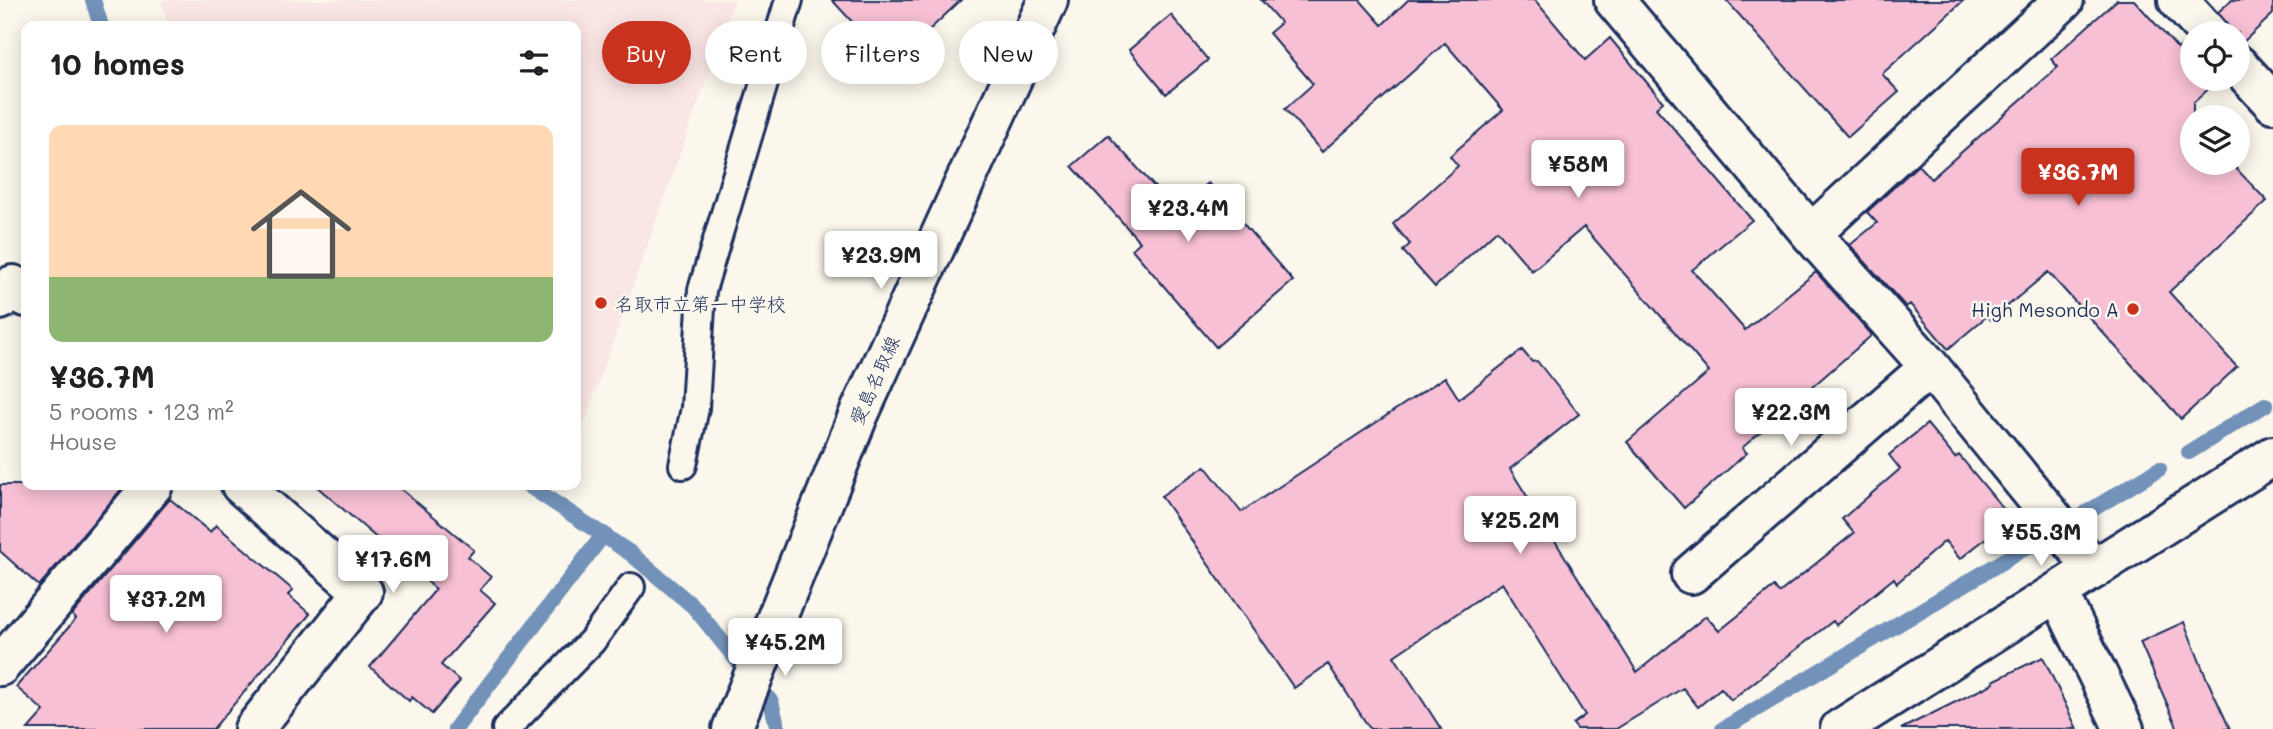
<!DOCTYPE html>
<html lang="en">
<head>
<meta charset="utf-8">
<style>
  body { margin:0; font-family:Mali,"Klee One",sans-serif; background:#f2f2f2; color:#202124; height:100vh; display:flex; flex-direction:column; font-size:26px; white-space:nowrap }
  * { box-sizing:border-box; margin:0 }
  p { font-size:23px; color:#757577 }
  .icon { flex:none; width:38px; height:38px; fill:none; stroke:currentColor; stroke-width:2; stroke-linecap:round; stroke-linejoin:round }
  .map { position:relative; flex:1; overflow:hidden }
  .drawer { position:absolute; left:21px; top:21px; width:560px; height:469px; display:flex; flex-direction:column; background:#fff; border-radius:14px; box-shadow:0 4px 18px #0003 }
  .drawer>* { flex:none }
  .hud { position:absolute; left:602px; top:21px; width:665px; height:63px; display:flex; gap:14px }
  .fabs { position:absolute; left:2180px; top:21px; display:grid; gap:14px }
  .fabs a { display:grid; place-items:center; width:70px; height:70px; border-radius:50%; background:#fff; box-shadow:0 4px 18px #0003; font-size:35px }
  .price { position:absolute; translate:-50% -60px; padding:0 16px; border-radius:7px; background:#fff; color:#222; font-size:23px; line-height:46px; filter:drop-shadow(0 2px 4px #0008) }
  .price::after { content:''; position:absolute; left:50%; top:42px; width:21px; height:16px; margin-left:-10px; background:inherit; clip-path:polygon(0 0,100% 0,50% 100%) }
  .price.active { background:#c8321e; color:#fff }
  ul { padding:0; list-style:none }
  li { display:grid; align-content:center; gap:14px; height:371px; padding:0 28px }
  li span { display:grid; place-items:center; height:217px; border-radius:14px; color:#555 }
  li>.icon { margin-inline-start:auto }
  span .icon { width:126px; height:126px; fill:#fffc; stroke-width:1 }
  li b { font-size:30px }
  h2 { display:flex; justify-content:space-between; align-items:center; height:84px; padding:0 28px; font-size:30px }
  .tag { padding:0 24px; border-radius:32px; background:#fff; box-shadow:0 4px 18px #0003; font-size:24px; line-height:63px }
  .tag.active { background:#c8321e; color:#fff }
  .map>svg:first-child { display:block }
  .built { fill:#fae6e5 }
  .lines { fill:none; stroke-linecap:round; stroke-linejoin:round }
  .stream { stroke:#7292b9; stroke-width:16 }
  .building { fill:#f8c0d5; stroke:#1b2f5e; stroke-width:2 }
  .lane-casing { stroke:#1b2f5e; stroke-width:32 }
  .street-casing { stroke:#1b2f5e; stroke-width:44 }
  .secondary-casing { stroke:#1b2f5e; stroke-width:44 }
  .lane { stroke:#fbf7ec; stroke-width:26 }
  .street { stroke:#fbf7ec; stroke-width:38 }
  .secondary { stroke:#fbf7ec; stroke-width:38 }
  .poi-dot { fill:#c8321e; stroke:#fbf7ec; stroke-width:2.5 }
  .labels { text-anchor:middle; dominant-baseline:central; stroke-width:5; stroke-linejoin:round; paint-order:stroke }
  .poi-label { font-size:19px; fill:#1b2f5e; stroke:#fbf7ec; text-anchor:start }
  .street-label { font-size:19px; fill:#1b2f5e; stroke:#fbf7ec }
</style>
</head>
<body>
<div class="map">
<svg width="2273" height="729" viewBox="0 0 2273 729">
  <rect width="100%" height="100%" fill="#fbf7ec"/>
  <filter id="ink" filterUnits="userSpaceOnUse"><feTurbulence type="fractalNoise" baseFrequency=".0143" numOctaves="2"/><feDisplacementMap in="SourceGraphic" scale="14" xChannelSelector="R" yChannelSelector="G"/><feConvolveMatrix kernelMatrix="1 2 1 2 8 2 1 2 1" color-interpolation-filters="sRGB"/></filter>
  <g filter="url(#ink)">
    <path class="built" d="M161 0H735L580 434 576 432V26H169Z"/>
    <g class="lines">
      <path class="stream" d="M93 0 101 26
        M2189 452 2265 405
        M528 485 630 553 694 607 771 702 778 729
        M2086 513 2159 469
        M455 729 604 534
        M1723 729 2030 545"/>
    </g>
    <path class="building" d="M832 0H961L892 65Z
      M1261 0H1360L1382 25 1408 0H1535L1585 60 1610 38 1663 102 1656 108 1752 220 1692 270 1745 330 1816 272 1872 335 1742 448 1747 453 1684 508 1627 442 1709 372 1584 227 1532 271 1497 230 1435 287 1403 251 1410 244 1393 224 1458 166 1450 156 1503 110 1445 43 1322 152 1285 109 1313 84 1269 33 1281 23Z
      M1726 0H1964L1882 74 1899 92 1848 137Z
      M2117 0H2134L2178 49 2186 41 2193 48V79H2205L2212 86 2193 103V163H2231L2267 201 2169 292 2237 367 2181 419 2048 272 1991 320 1987 316 1948 349 1910 304 1906 307 1850 245 1877 223 1867 212 1918 165 1931 179 2058 67 2051 59Z
      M2232 0H2273V14L2241 44H2238V33H2229L2218 12Z
      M1171 15 1208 60 1166 94 1129 50Z
      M1108 135 1176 211 1208 183 1293 281 1216 347 1132 249 1140 242 1072 166Z
      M1522 350 1532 362 1537 361 1579 414 1510 469 1637 672 1706 616 1719 631 1774 587 1779 593 1854 533 1842 519 1900 469 1889 455 1927 424 1955 458 1959 455 2011 518 1960 559 1945 541 1897 583 1894 578 1836 625 1833 621 1731 700 1721 688 1698 707 1683 688 1616 729H1577L1573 724 1585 715 1502 583 1394 656 1441 729H1370L1328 664 1294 688 1161 496 1205 466 1241 512 1445 377 1459 399Z
      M0 485H125L39 586 0 551Z
      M315 485H396L474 550 468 557 491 577 480 590 495 603 441 665 460 681 432 714 412 697 409 701 370 667 436 589Z
      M170 499 210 532 216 525 293 590 288 595 310 614 213 729H28L44 711 16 687 76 619 72 615Z
      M2184 622 2206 677 2230 729H2178L2140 642Z
      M2043 657 2077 729H1901L1994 683 1993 681Z"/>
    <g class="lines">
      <defs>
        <path id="lane" d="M683 465 695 408 702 290 789 0
          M506 729 592 641 631 587"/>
        <path id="street" d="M1614 0 1811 234 1930 367 2094 569
          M2178 0 2208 33
          M2238 65 2273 103
          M1811 234 2064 0
          M0 300 13 285 26 297
          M241 485 363 592 254 729
          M1691 574 1930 367
          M2058 592 2124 729
          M0 666 153 485"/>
        <path id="secondary" d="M732 729 858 416 1048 0
          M1840 729 2273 456"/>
      </defs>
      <use href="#lane" class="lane-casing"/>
      <use href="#street" class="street-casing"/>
      <use href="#secondary" class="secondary-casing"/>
      <use href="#lane" class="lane"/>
      <use href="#street" class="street"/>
      <use href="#secondary" class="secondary"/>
    </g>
  </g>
  <g class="poi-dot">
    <circle cx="601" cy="303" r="7"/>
    <circle cx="2133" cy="309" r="7"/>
  </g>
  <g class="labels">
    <g class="poi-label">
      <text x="615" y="303">名取市立第一中学校</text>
      <text x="2119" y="309" text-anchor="end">High Mesondo A</text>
    </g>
    <g class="street-label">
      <text transform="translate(874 380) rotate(-66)">愛島名取線</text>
    </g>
  </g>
</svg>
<div class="fabs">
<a><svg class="icon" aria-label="locate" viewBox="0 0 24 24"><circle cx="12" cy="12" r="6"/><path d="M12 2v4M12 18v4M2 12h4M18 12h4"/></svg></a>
<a><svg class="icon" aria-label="layers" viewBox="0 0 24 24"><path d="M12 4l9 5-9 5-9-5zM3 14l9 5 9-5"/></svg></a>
</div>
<b class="price" style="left:1578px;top:200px">¥58M</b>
<b class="price active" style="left:2078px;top:208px">¥36.7M</b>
<b class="price" style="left:1188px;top:244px">¥23.4M</b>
<b class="price" style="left:881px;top:291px">¥23.9M</b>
<b class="price" style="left:1791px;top:448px">¥22.3M</b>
<b class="price" style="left:1520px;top:556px">¥25.2M</b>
<b class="price" style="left:2041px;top:568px">¥55.3M</b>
<b class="price" style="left:393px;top:595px">¥17.6M</b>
<b class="price" style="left:166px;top:635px">¥37.2M</b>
<b class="price" style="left:785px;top:678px">¥45.2M</b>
<div class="hud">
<a class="tag active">Buy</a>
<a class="tag">Rent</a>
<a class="tag">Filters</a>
<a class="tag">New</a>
</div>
<section class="drawer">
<h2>10 homes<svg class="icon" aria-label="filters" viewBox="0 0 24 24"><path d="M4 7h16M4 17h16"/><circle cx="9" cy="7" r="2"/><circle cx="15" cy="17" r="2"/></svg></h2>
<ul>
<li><span style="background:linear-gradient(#ffd9b3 70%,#8fb573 0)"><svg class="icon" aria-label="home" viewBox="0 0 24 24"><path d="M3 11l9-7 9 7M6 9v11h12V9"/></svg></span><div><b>¥36.7M</b><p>5 rooms · 123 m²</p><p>House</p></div></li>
</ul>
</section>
</div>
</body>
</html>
